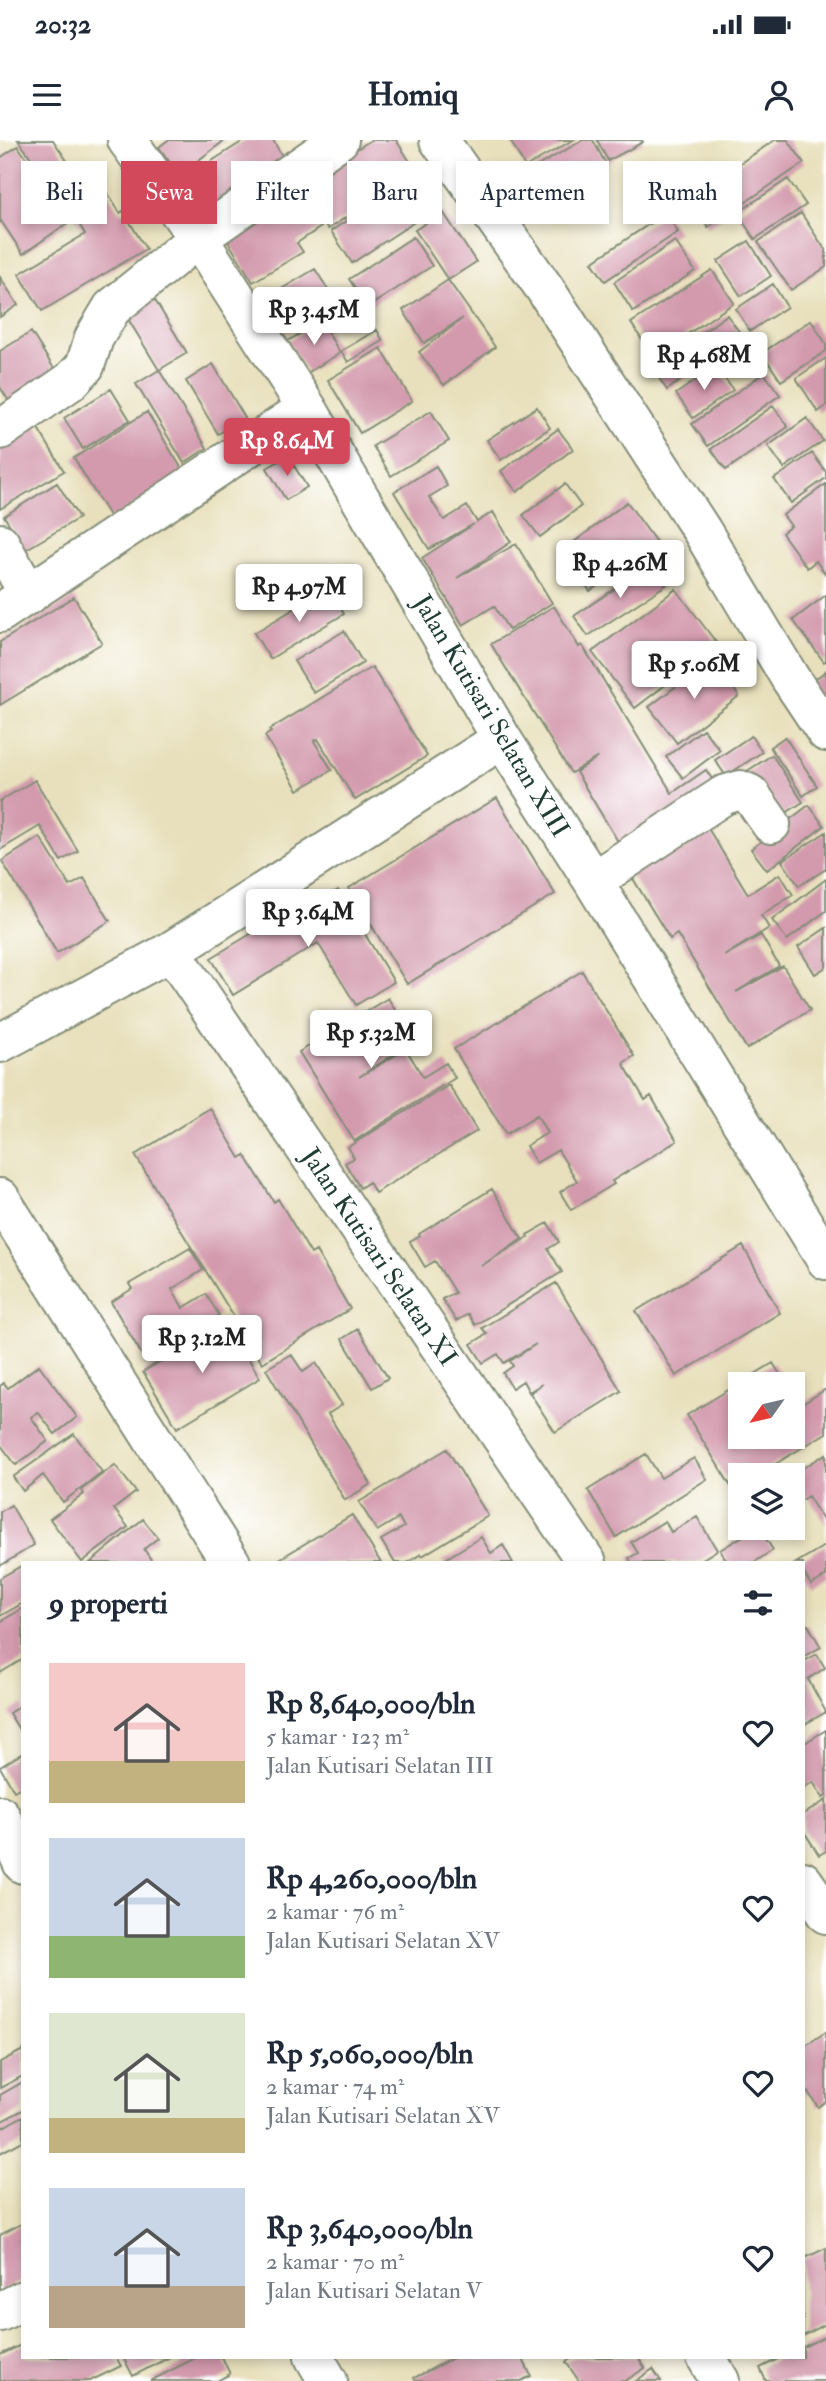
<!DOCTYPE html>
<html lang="id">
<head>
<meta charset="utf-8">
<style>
  body { margin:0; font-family:"IM FELL Double Pica",serif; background:#f6f6f7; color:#1f2937; height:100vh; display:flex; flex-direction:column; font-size:26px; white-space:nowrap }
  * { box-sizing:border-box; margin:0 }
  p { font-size:23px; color:#747a83 }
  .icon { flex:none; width:38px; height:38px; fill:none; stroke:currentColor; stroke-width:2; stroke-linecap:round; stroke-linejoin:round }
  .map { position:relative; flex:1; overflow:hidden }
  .sheet { position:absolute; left:21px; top:1421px; width:784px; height:798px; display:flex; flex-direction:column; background:#fff; border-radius:0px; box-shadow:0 4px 10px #0003 }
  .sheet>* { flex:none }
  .guide { position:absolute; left:21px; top:21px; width:784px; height:63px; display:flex; gap:14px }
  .needle { width:46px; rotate:236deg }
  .buttons { position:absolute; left:728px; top:1232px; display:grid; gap:14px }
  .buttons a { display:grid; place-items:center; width:77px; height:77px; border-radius:0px; background:#fff; box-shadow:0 4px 10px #0003; font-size:35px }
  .price { position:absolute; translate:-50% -60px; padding:0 16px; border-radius:7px; background:#fff; color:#222; font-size:23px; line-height:46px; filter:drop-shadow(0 2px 4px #0008) }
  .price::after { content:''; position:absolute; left:50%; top:42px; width:21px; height:16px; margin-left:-10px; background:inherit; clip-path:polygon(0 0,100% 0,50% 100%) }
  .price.active { background:#d1495b; color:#fff }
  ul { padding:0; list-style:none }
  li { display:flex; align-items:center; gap:21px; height:175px; padding:0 28px }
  li span { display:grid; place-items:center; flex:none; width:196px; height:140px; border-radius:0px; color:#555 }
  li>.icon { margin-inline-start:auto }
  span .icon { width:84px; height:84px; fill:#fffc; stroke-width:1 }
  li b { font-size:30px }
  h2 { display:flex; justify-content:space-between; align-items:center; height:84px; padding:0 28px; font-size:30px }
  .pill { padding:0 24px; border-radius:0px; background:#fff; box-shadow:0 4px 10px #0003; font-size:24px; line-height:63px }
  .pill.active { background:#d1495b; color:#fff }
  .status { display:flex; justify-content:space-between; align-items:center; height:49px; padding:0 35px; background:#fff; direction:ltr }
  .status svg { height:19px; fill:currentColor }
  header { display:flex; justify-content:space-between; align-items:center; height:91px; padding:0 28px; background:#fff; font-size:32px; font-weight:800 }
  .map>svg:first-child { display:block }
  .building { fill:#d39aad }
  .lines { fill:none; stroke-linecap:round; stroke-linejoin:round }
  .street-casing { stroke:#848e78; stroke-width:42 }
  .street { stroke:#fff; stroke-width:38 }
  .labels { text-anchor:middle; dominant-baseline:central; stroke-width:6; stroke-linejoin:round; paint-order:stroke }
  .street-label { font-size:26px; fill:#1f3d34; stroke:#fff }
</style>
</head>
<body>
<div class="status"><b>20:32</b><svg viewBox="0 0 49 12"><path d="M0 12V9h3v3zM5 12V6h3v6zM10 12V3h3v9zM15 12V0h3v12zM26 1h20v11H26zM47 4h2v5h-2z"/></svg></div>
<header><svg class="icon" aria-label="menu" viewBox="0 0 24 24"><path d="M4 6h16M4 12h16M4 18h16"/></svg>Homiq<svg class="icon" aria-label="person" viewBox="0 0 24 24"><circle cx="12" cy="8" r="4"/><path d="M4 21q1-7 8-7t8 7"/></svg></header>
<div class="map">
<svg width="826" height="2241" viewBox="0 0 826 2241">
  <rect width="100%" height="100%" fill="#fff"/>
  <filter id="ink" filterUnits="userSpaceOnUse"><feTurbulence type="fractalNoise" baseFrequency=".0143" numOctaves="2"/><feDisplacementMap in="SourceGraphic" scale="14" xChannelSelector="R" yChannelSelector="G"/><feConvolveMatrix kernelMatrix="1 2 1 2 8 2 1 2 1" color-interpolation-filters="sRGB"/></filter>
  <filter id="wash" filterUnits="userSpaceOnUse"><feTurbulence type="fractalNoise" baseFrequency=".00686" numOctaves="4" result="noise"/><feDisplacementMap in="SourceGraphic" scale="28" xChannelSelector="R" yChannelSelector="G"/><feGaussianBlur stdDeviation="1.57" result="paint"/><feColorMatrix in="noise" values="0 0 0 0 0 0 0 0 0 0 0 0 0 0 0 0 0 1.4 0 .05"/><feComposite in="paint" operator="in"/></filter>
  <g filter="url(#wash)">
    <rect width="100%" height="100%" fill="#e8e0bc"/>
    <g id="blocks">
      <path class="building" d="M18 0H53L72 28 50 44Z
        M168 0H225L179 35 159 7Z
        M245 0H273L286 23 206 72 185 38Z
        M371 0H396L416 31 328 89 300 46Z
        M510 0H573L525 27Z
        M583 0H593L607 26 544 62 527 32Z
        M597 0H642L643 2 608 21Z
        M775 0H788L804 23 708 87 689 57Z
        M18 6 69 82 23 114 1 81 0 82V18Z
        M93 29 120 73 123 71 146 109 42 171 19 134 85 94 58 50Z
        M416 35 437 67 352 123 331 91Z
        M788 39 806 65 755 99 737 73Z
        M295 48 321 87 297 103 303 112 253 142 224 95Z
        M443 72 476 122 448 140 415 90Z
        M666 73 678 92 605 141 592 122Z
        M801 73 826 111V127L791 150 758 102Z
        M413 97 432 126 368 167 349 139Z
        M675 101 695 131 633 172 614 142Z
        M749 101 771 136 741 156 718 121Z
        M315 129 329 151 277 183 263 160Z
        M712 130 734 163 653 217 631 183Z
        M0 137 18 165 0 177Z
        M448 140 495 207 444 245 419 212 463 178 424 203 403 170Z
        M773 144 787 167 750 191 736 169Z
        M153 157 187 213 159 230 125 174Z
        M727 175 743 197 667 250 652 228Z
        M811 180 826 204V211L781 241 762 213Z
        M321 181 340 213 307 233 288 201Z
        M377 190 383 201 348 222 341 211Z
        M31 192 58 235 10 263 0 247V211Z
        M381 208 412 261 360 293 328 240Z
        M826 218V266L818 272 796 238Z
        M213 224 245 278 218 294 186 241Z
        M716 226 733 250 693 278 676 254Z
        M159 230 207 308 184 323 136 244Z
        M764 233 780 255 708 306 692 284Z
        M111 249 130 280 83 309 64 278Z
        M773 266 788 287 726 330 711 309Z
        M537 267 550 288 501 320 487 300Z
        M431 271 449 301 391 336 373 306Z
        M147 272 185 334 111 379 74 318Z
        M807 278 823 301 784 328 768 306Z
        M36 285 64 331 0 369V307Z
        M558 289 573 309 517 352 501 331Z
        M812 313 826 332V338L791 363 774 339Z
        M288 316 307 347 286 360 267 328Z
        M436 326 447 346 429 357 444 380 467 366 477 382 493 372 511 402 457 438 516 404 552 463 509 490 494 466 463 485 422 418 474 384 429 409 394 352Z
        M57 343 79 378 25 410 4 376Z
        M565 344 581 366 540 397 523 375Z
        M826 344V435L816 421 807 428 782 393 791 386 783 375Z
        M627 362 656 402 590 451 561 412Z
        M652 424 666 445 588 496 574 476Z
        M329 448 344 474 270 519 254 493Z
        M676 449 718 505 635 568 592 512Z
        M826 455V521L824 522 793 480Z
        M74 457 102 503 0 565V502Z
        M554 466 579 507 582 505 672 653 706 630 720 651 625 713 576 632 598 617 571 633 491 504Z
        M344 491 363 523 314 553 294 521Z
        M712 519 739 556 677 603 649 567Z
        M372 527 427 616 355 660 318 599 314 601 332 630 298 650 265 596 271 592 269 590Z
        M826 531V580L803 548Z
        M703 589 720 610 683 638 666 617Z
        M751 596 762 612 726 636 715 620Z
        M785 597 817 646 803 656 770 607Z
        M772 615 803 662 775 680 744 633Z
        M35 640 78 711 61 721 40 686 0 710V661Z
        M497 658 555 754 407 844 349 748Z
        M809 665 824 686 767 730 751 709Z
        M706 685 748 754 780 734 793 755 761 775 769 788 724 816 761 795 779 826 736 852 783 826 810 870 747 909 677 794 670 799 629 732Z
        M826 692V729L799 746 782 721Z
        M40 697 70 746 84 738 110 781 57 813 2 721Z
        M826 739V771L787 800 772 780Z
        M338 750 394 842 356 865 318 803 233 855 211 818 305 761 309 767Z
        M826 788V827L815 834 798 807Z
        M582 831 634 916 623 923 645 960 651 956 677 1001 612 1041 614 1044 571 1070 560 1052 577 1041 558 1010 536 1023 526 1006 547 993 537 975 506 994 454 909Z
        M388 858 414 901 359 937 406 909 423 937 446 923 455 938 354 1001 299 912Z
        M449 945 477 991 375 1053 369 1042 360 1048 345 1023 354 1018 348 1007Z
        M210 968 240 1018 245 1015 274 1062 278 1059 311 1114 316 1111 350 1169 262 1223 135 1015Z
        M492 1049 522 1099 481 1126 528 1097 527 1095 548 1083 559 1102 548 1109 562 1132 475 1185 468 1174 456 1181 442 1159 455 1153 435 1121 425 1127 410 1102 420 1096 419 1094Z
        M743 1106 780 1173 676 1236 636 1171Z
        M190 1108 203 1130 172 1149 183 1168 206 1154 219 1175 145 1220 111 1162 132 1149 129 1144Z
        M556 1143 621 1251 555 1292 530 1253 542 1244 529 1252 523 1241 512 1248 503 1233 513 1226 510 1221 536 1204 504 1223 498 1214 483 1223 471 1204 487 1194 482 1188Z
        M226 1181 260 1238 177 1288 143 1232Z
        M358 1189 388 1238 372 1248 342 1199Z
        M291 1214 303 1232 316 1223 342 1265 328 1274 371 1344 345 1360 266 1229Z
        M773 1223 786 1244H740V1297H793V1256L799 1266 826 1249V1293L762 1332 754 1335H740V1343L732 1348 687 1275Z
        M39 1225 77 1277 55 1294 38 1272 31 1277 48 1301 16 1325 0 1304V1246L4 1243 8 1248Z
        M74 1294 102 1332 63 1362 43 1335 23 1351 13 1337Z
        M447 1309 488 1376 422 1416 421 1414 407 1423H395L381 1400 404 1387 399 1378 377 1391 359 1362Z
        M646 1314 661 1338 694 1318 707 1339 616 1397 588 1350Z
        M826 1314V1385L808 1356 793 1365V1334Z
        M115 1325 136 1352 114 1369 128 1387 82 1422 50 1379 84 1354 81 1350Z
        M11 1365 34 1405 0 1426V1372Z
        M352 1375 381 1423H273Z
        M697 1377 717 1410 696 1423H632L629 1418 638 1413 631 1402 665 1381 671 1392Z
        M143 1379 158 1398 144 1409 152 1421 150 1423H90Z
        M756 1388H759L773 1410 753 1423H728L720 1410Z
        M481 1397 491 1413 503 1405 513 1423H443L442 1421Z
        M826 1405V1436L811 1445 803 1432V1423H796Z
        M23 1425V1463L0 1476V1438Z
        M23 1468V1519L0 1533V1482Z
        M808 1485 821 1507 803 1517V1487Z
        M817 1514 825 1528 808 1539 826 1572 803 1585V1522Z
        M23 1564V1596L9 1573Z
        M826 1590V1656L823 1658 813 1642 803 1648V1604Z
        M23 1613V1646L14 1651 0 1627Z
        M826 1660V1711L819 1715 803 1690V1675Z
        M826 1892V1961L818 1967 808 1952 803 1955V1907Z
        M23 1910V1936L0 1948V1922Z
        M23 1942V1970L0 1982V1955Z
        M23 1976V2001L0 2013V1989Z
        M23 2083V2140L0 2152V2095Z
        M826 2108V2184L803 2196V2119Z
        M826 2196V2241H766L760 2228 782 2217H803V2207Z
        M23 2204V2217H116L121 2226 90 2241H0V2215Z
        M123 2217H170L133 2236Z
        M197 2217H222L230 2234 217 2241H150Z
        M455 2217H522L531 2236 521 2241H416L414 2238Z
        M574 2217H638L645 2228 625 2241H579L566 2222Z
        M653 2229 661 2241H636Z"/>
    </g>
  </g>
  <g filter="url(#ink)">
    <use href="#blocks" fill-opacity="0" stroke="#848e78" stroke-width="2"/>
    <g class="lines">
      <defs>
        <path id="street" d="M127 0 198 98 307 268 502 599 593 741 826 1120
          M439 0 545 149 702 391 790 538 826 592
          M0 290 71 241 85 226 94 198 112 168 198 98 339 0
          M0 403 29 455
          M0 473 307 268
          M593 741 724 655 741 650 750 654 771 684
          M171 811 587 1423
          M0 903 171 811 502 599
          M0 1058 231 1423
          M0 1675 23 1724
          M803 1741 826 1774
          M0 2172 23 2160
          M314 2217 328 2241
          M706 2217 720 2241"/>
      </defs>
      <use href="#street" class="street-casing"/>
      <use href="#street" class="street"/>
    </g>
  </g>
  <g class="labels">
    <g class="street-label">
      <text transform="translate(491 576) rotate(59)">Jalan Kutisari Selatan XIII</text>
      <text transform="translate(379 1117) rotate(56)">Jalan Kutisari Selatan XI</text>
    </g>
  </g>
</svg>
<div class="buttons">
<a><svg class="needle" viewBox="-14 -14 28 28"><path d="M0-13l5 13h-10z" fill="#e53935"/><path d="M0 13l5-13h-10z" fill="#747a83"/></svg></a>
<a><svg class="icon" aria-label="layers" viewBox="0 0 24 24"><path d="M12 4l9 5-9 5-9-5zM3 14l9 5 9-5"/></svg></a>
</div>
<b class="price" style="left:314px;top:207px">Rp 3.45M</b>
<b class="price" style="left:704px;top:252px">Rp 4.68M</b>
<b class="price active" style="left:287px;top:338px">Rp 8.64M</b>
<b class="price" style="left:620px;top:460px">Rp 4.26M</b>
<b class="price" style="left:299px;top:484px">Rp 4.97M</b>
<b class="price" style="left:694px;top:561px">Rp 5.06M</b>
<b class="price" style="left:308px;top:809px">Rp 3.64M</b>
<b class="price" style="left:371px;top:930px">Rp 5.32M</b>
<b class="price" style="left:202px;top:1235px">Rp 3.12M</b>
<div class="guide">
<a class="pill">Beli</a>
<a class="pill active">Sewa</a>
<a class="pill">Filter</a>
<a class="pill">Baru</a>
<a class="pill">Apartemen</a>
<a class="pill">Rumah</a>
</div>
<section class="sheet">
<h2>9 properti<svg class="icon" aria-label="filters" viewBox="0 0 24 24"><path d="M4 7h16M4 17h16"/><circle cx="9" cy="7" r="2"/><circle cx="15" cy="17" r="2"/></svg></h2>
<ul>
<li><span style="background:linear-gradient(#f6c9c9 70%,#c2b280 0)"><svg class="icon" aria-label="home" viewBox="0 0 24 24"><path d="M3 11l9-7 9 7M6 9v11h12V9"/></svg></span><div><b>Rp 8,640,000/bln</b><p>5 kamar · 123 m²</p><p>Jalan Kutisari Selatan III</p></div><svg class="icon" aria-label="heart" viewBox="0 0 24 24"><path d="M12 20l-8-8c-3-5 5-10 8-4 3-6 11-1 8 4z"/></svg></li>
<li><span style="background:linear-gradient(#c9d6e8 70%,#8fb573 0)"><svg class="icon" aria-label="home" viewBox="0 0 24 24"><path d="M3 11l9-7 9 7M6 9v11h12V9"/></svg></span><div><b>Rp 4,260,000/bln</b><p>2 kamar · 76 m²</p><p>Jalan Kutisari Selatan XV</p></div><svg class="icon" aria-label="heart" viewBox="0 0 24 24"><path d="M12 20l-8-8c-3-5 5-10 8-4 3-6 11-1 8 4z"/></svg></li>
<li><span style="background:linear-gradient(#dfe7d0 75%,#c2b280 0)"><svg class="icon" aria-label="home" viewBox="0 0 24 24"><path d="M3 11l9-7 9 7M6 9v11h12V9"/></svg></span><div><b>Rp 5,060,000/bln</b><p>2 kamar · 74 m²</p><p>Jalan Kutisari Selatan XV</p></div><svg class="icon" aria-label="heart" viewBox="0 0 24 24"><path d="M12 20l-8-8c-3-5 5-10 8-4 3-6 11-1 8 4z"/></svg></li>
<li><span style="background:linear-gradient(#c9d6e8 70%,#b9a48a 0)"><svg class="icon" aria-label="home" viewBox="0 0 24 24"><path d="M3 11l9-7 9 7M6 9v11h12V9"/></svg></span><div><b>Rp 3,640,000/bln</b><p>2 kamar · 70 m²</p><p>Jalan Kutisari Selatan V</p></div><svg class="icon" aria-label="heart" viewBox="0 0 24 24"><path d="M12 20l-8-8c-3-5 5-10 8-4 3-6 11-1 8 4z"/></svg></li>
</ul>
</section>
</div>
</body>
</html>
